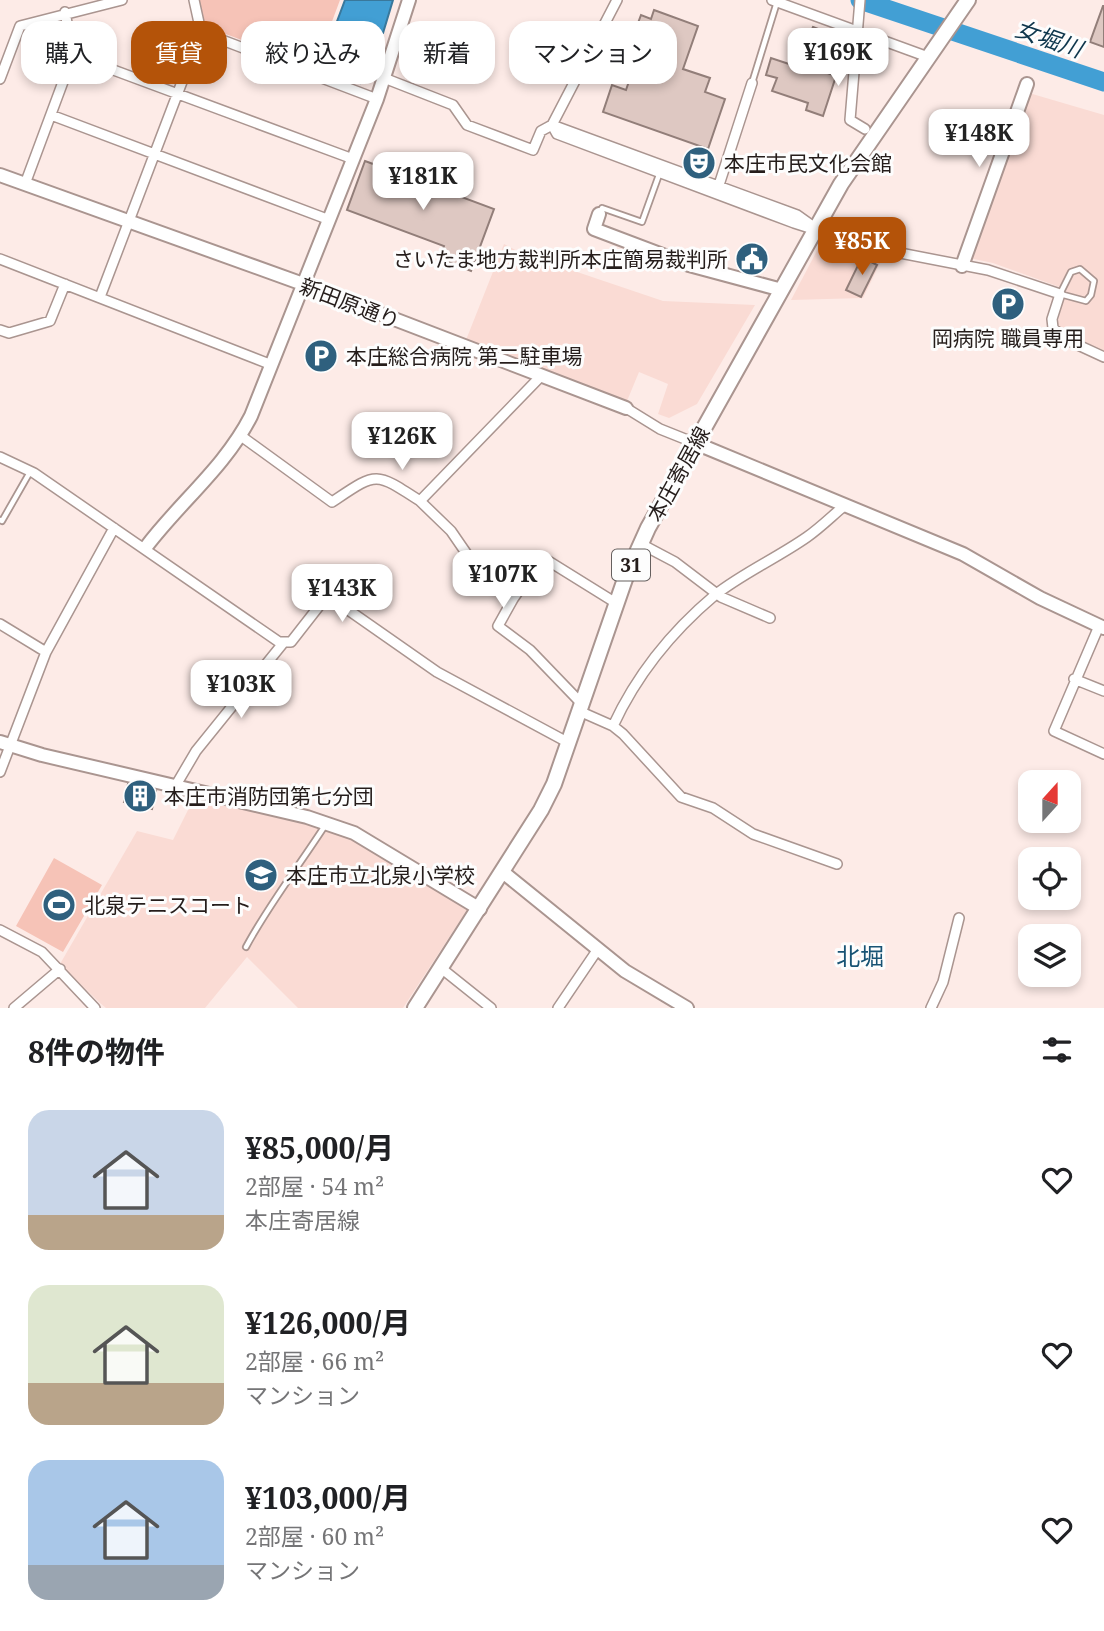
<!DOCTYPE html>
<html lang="ja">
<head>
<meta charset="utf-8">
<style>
  body { margin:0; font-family:"Noto Serif","Noto Sans JP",serif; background:#f2f2f2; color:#202124; height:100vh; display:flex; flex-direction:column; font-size:26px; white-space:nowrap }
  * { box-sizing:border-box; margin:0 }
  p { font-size:23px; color:#757577 }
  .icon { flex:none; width:38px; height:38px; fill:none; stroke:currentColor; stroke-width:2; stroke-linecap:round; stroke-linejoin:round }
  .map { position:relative; height:1008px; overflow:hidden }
  .details { display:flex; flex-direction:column; background:#fff; flex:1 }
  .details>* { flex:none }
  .hud { position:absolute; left:21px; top:21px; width:700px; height:63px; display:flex; gap:14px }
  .needle { width:46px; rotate:21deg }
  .tools { position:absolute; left:1018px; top:770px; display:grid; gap:14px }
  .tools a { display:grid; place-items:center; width:63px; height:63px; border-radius:14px; background:#fff; box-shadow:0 4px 10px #0003; font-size:35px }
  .price { position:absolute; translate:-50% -60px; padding:0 16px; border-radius:14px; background:#fff; color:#222; font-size:23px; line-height:46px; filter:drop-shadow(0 2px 4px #0008) }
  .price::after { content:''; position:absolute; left:50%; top:42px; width:21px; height:16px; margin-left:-10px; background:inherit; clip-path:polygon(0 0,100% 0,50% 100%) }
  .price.current { background:#b45309; color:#fff }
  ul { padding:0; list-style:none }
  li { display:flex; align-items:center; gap:21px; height:175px; padding:0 28px }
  li span { display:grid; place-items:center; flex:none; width:196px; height:140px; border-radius:21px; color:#555 }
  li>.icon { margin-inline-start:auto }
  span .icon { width:84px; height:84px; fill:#fffc; stroke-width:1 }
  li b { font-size:30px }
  h2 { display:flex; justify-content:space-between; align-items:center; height:84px; padding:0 28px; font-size:30px }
  .pill { padding:0 24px; border-radius:21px; background:#fff; box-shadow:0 4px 10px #0003; font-size:24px; line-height:63px }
  .pill.current { background:#b45309; color:#fff }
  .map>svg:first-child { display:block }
  .built { fill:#fadbd4 }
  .green { fill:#f6c3b7 }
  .water { fill:#429fd4; stroke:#39789c; stroke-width:2 }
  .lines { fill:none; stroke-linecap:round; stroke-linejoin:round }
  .river { stroke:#429fd4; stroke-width:19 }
  .building { fill:#dec8c2; stroke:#927e79; stroke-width:2 }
  .lane-casing { stroke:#aa9590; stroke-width:8 }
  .street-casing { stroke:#aa9590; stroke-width:12 }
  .secondary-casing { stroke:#aa9590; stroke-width:16 }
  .primary-casing { stroke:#aa9590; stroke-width:18 }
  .lane { stroke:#fff; stroke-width:4.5 }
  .street { stroke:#fff; stroke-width:9 }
  .secondary { stroke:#fff; stroke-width:12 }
  .primary { stroke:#fff; stroke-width:14 }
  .labels { text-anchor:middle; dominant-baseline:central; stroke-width:6; stroke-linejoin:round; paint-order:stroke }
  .shield { fill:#fdfdfd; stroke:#66605f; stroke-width:2 }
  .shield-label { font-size:19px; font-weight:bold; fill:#251d1b }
  .poi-label { font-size:21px; fill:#251d1b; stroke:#fdfdfd; text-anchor:start }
  .street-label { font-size:21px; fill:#251d1b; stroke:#fdfdfd }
  .water-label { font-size:23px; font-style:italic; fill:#0e364c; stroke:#fdfdfd }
  .quarter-label { font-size:24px; fill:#185374; stroke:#fdfdfd }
</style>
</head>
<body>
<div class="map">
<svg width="1104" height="1008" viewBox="0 0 1104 1008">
  <rect width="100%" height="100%" fill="#fdebe7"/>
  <path class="built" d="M1029 93 1104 115V352L1064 333 1057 326 1065 289 993 263 969 258Z
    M821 243 882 259 863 298 791 300Z
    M504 244 521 253 663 301 755 305 697 404 669 418 658 414 668 384 639 372 627 401 466 340Z
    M178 792 303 822 350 837 467 910 403 1008H298L247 957 205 1008H106L100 1003 60 964 137 831 173 840 189 808Z"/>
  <path class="green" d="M198 0H340L315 67 204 26Z
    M54 858 102 885 63 952 16 926Z"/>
  <path class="water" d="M345 0H393L383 33 375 34 360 83 320 67Z"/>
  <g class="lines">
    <path class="river" d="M860 0 1104 82"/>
  </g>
  <path class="building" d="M1103 6H1104V47L1090 42Z
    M654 10 698 26 683 69 710 78 705 92 725 99 708 149 603 112 612 85 626 90 645 34 635 31 641 15 651 19Z
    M813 27 834 35 825 72 836 76 823 116 806 110 808 103 772 91 777 78 766 75 771 58 795 66Z
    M365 161 494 209 471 271 440 259 444 246 347 210Z
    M862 257 877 265 861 297 846 290Z
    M128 784 156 791 152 809 124 802Z"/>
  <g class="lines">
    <defs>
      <path id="lane" d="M752 83 777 2
        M601 211 602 208 642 222 660 172
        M1080 269 1094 281 1091 295 1086 301 1060 294 1071 272Z
        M0 520 2 521 30 472
        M246 947C269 904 299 866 326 824"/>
      <path id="street" d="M194 0 201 32
        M772 0 928 57
        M860 0 850 120 865 129
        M73 55 353 159
        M384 78 453 105 467 125 533 150 541 131 552 125 617 0
        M0 79 20 26 122 0
        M51 115 327 219
        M552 125 557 134 794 223 869 247 988 270 1060 294 1052 319 1053 328 1065 339 1104 357
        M552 125 797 215 811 225
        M25 184 73 55 65 12
        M718 188 752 83
        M0 259 272 365
        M100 297 201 32 377 99
        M0 330 9 333 50 321 65 284
        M626 408 660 429 695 443
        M241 436 332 502C377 472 374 471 420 501L541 376
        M0 457 34 473 279 642H291L323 601 334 600 437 672 569 743
        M420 501 451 531 473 563 513 599 542 557 616 603
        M641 544 675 562 721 597 770 618
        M513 599 498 626 530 650 582 704
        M0 624 46 652
        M1099 626 1054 731 1104 754
        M1074 679 1104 691
        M579 711 613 726 623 734 681 797 713 808 753 834 837 864
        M613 726C637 674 671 632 715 595 743 573 777 558 807 537 820 528 832 516 844 506
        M0 772 46 652 114 528
        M176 785 196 751 284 642
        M0 930 42 952 95 1008
        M441 968 491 1008
        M14 1008 60 969
        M558 1008 598 949
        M931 1008 943 982 959 918"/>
      <path id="secondary" d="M0 175 303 284 626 408
        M599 214 594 229 689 265 782 290
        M962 266 1027 84
        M695 443 963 554 1040 598 1104 628
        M146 547C180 502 225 467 251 416L377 99 409 0
        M0 742 42 755 307 817 354 833 480 909
        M504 873 625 971 687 1008"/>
      <path id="primary" d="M415 1008 541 810 554 784 625 579 648 528 841 184 968 0"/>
    </defs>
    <use href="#lane" class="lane-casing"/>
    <use href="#street" class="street-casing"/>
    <use href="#secondary" class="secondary-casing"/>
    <use href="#primary" class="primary-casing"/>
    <use href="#lane" class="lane"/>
    <use href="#street" class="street"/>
    <use href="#secondary" class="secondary"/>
    <use href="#primary" class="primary"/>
  </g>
  <defs>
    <symbol id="theatre-disc" viewBox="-11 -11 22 22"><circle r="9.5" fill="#2f607e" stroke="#fdfdfd"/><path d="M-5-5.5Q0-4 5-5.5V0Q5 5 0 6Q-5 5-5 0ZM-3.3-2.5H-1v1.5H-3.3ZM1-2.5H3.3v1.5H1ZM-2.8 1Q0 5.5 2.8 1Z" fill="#fff"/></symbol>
    <symbol id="civic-disc" viewBox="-11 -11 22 22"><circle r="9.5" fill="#2f607e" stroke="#fdfdfd"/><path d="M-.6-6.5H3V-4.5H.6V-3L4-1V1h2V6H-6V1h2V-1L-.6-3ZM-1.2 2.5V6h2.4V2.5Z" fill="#fff"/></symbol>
    <symbol id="parking-disc" viewBox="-11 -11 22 22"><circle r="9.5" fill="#2f607e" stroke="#fdfdfd"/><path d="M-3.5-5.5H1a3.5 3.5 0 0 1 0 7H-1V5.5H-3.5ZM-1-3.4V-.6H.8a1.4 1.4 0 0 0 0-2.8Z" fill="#fff"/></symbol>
    <symbol id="building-disc" viewBox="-11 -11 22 22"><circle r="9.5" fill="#2f607e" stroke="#fdfdfd"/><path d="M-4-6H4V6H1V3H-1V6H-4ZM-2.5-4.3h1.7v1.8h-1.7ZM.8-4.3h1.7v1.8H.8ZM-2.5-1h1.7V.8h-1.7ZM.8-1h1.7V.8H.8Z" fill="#fff"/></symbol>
    <symbol id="school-disc" viewBox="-11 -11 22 22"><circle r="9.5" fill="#2f607e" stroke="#fdfdfd"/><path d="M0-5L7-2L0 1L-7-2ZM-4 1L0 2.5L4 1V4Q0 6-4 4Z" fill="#fff"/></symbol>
    <symbol id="stadium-disc" viewBox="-11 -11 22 22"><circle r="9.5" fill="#2f607e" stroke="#fdfdfd"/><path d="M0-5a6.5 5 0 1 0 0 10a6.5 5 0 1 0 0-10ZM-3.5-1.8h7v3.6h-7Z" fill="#fff"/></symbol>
  </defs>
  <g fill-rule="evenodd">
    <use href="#theatre-disc" x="680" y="144" width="38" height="38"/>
    <use href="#civic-disc" x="733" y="240" width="38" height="38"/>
    <use href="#parking-disc" x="989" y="285" width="38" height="38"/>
    <use href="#parking-disc" x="302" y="337" width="38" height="38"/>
    <use href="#building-disc" x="121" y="777" width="38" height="38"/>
    <use href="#school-disc" x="242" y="856" width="38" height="38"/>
    <use href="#stadium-disc" x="40" y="886" width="38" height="38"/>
  </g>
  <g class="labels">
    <rect class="shield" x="612" y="549.5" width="38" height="31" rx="5"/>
    <g class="shield-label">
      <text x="631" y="565">31</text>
    </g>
    <g class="poi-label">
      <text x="724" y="163">本庄市民文化会館</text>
      <text x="728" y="259" text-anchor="end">さいたま地方裁判所本庄簡易裁判所</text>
      <text x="1008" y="338" text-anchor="middle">岡病院 職員専用</text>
      <text x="346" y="356">本庄総合病院 第二駐車場</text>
      <text x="164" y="796">本庄市消防団第七分団</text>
      <text x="286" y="875">本庄市立北泉小学校</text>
      <text x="84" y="905">北泉テニスコート</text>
    </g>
    <g class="street-label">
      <text transform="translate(350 303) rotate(21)">新田原通り</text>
      <text transform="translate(678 474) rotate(-61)">本庄寄居線</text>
    </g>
    <g class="water-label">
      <text transform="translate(1049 38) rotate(19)">女堀川</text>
    </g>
    <g class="quarter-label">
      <text x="860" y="955">北堀</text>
    </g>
  </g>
</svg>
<div class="tools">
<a><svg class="needle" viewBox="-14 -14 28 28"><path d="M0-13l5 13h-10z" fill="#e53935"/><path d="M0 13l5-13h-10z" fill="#757577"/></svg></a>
<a><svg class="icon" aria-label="locate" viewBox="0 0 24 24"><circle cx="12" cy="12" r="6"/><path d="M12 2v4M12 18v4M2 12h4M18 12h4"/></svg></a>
<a><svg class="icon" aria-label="layers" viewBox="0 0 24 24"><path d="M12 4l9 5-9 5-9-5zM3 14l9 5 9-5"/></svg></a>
</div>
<b class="price" style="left:838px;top:88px">¥169K</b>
<b class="price" style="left:979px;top:169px">¥148K</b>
<b class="price" style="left:423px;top:212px">¥181K</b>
<b class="price current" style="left:862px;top:277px">¥85K</b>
<b class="price" style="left:402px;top:472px">¥126K</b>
<b class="price" style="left:503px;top:610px">¥107K</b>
<b class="price" style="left:342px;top:624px">¥143K</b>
<b class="price" style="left:241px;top:720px">¥103K</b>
<div class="hud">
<a class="pill">購入</a>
<a class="pill current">賃貸</a>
<a class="pill">絞り込み</a>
<a class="pill">新着</a>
<a class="pill">マンション</a>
</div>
</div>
<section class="details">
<h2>8件の物件<svg class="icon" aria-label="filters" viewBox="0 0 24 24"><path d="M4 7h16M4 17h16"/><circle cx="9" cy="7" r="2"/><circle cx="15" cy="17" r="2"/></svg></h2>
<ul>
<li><span style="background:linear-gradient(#c9d6e8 75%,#b9a48a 0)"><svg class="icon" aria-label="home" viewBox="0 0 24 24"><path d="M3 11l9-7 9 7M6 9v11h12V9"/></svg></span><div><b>¥85,000/月</b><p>2部屋 · 54 m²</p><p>本庄寄居線</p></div><svg class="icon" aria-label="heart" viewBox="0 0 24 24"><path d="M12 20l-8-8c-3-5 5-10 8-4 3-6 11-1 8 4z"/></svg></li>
<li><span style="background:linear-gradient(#dfe7d0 70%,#b9a48a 0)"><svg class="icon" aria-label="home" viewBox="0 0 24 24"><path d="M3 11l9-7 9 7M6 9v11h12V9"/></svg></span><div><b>¥126,000/月</b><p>2部屋 · 66 m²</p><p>マンション</p></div><svg class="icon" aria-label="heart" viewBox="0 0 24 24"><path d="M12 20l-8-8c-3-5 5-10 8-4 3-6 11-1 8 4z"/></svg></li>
<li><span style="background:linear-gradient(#a9c7e8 75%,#9aa5b1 0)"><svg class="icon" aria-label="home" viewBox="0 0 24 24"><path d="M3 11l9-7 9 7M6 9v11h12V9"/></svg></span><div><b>¥103,000/月</b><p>2部屋 · 60 m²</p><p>マンション</p></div><svg class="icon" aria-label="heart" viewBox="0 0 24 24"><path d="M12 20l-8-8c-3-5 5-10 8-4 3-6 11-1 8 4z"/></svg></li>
</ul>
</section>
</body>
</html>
